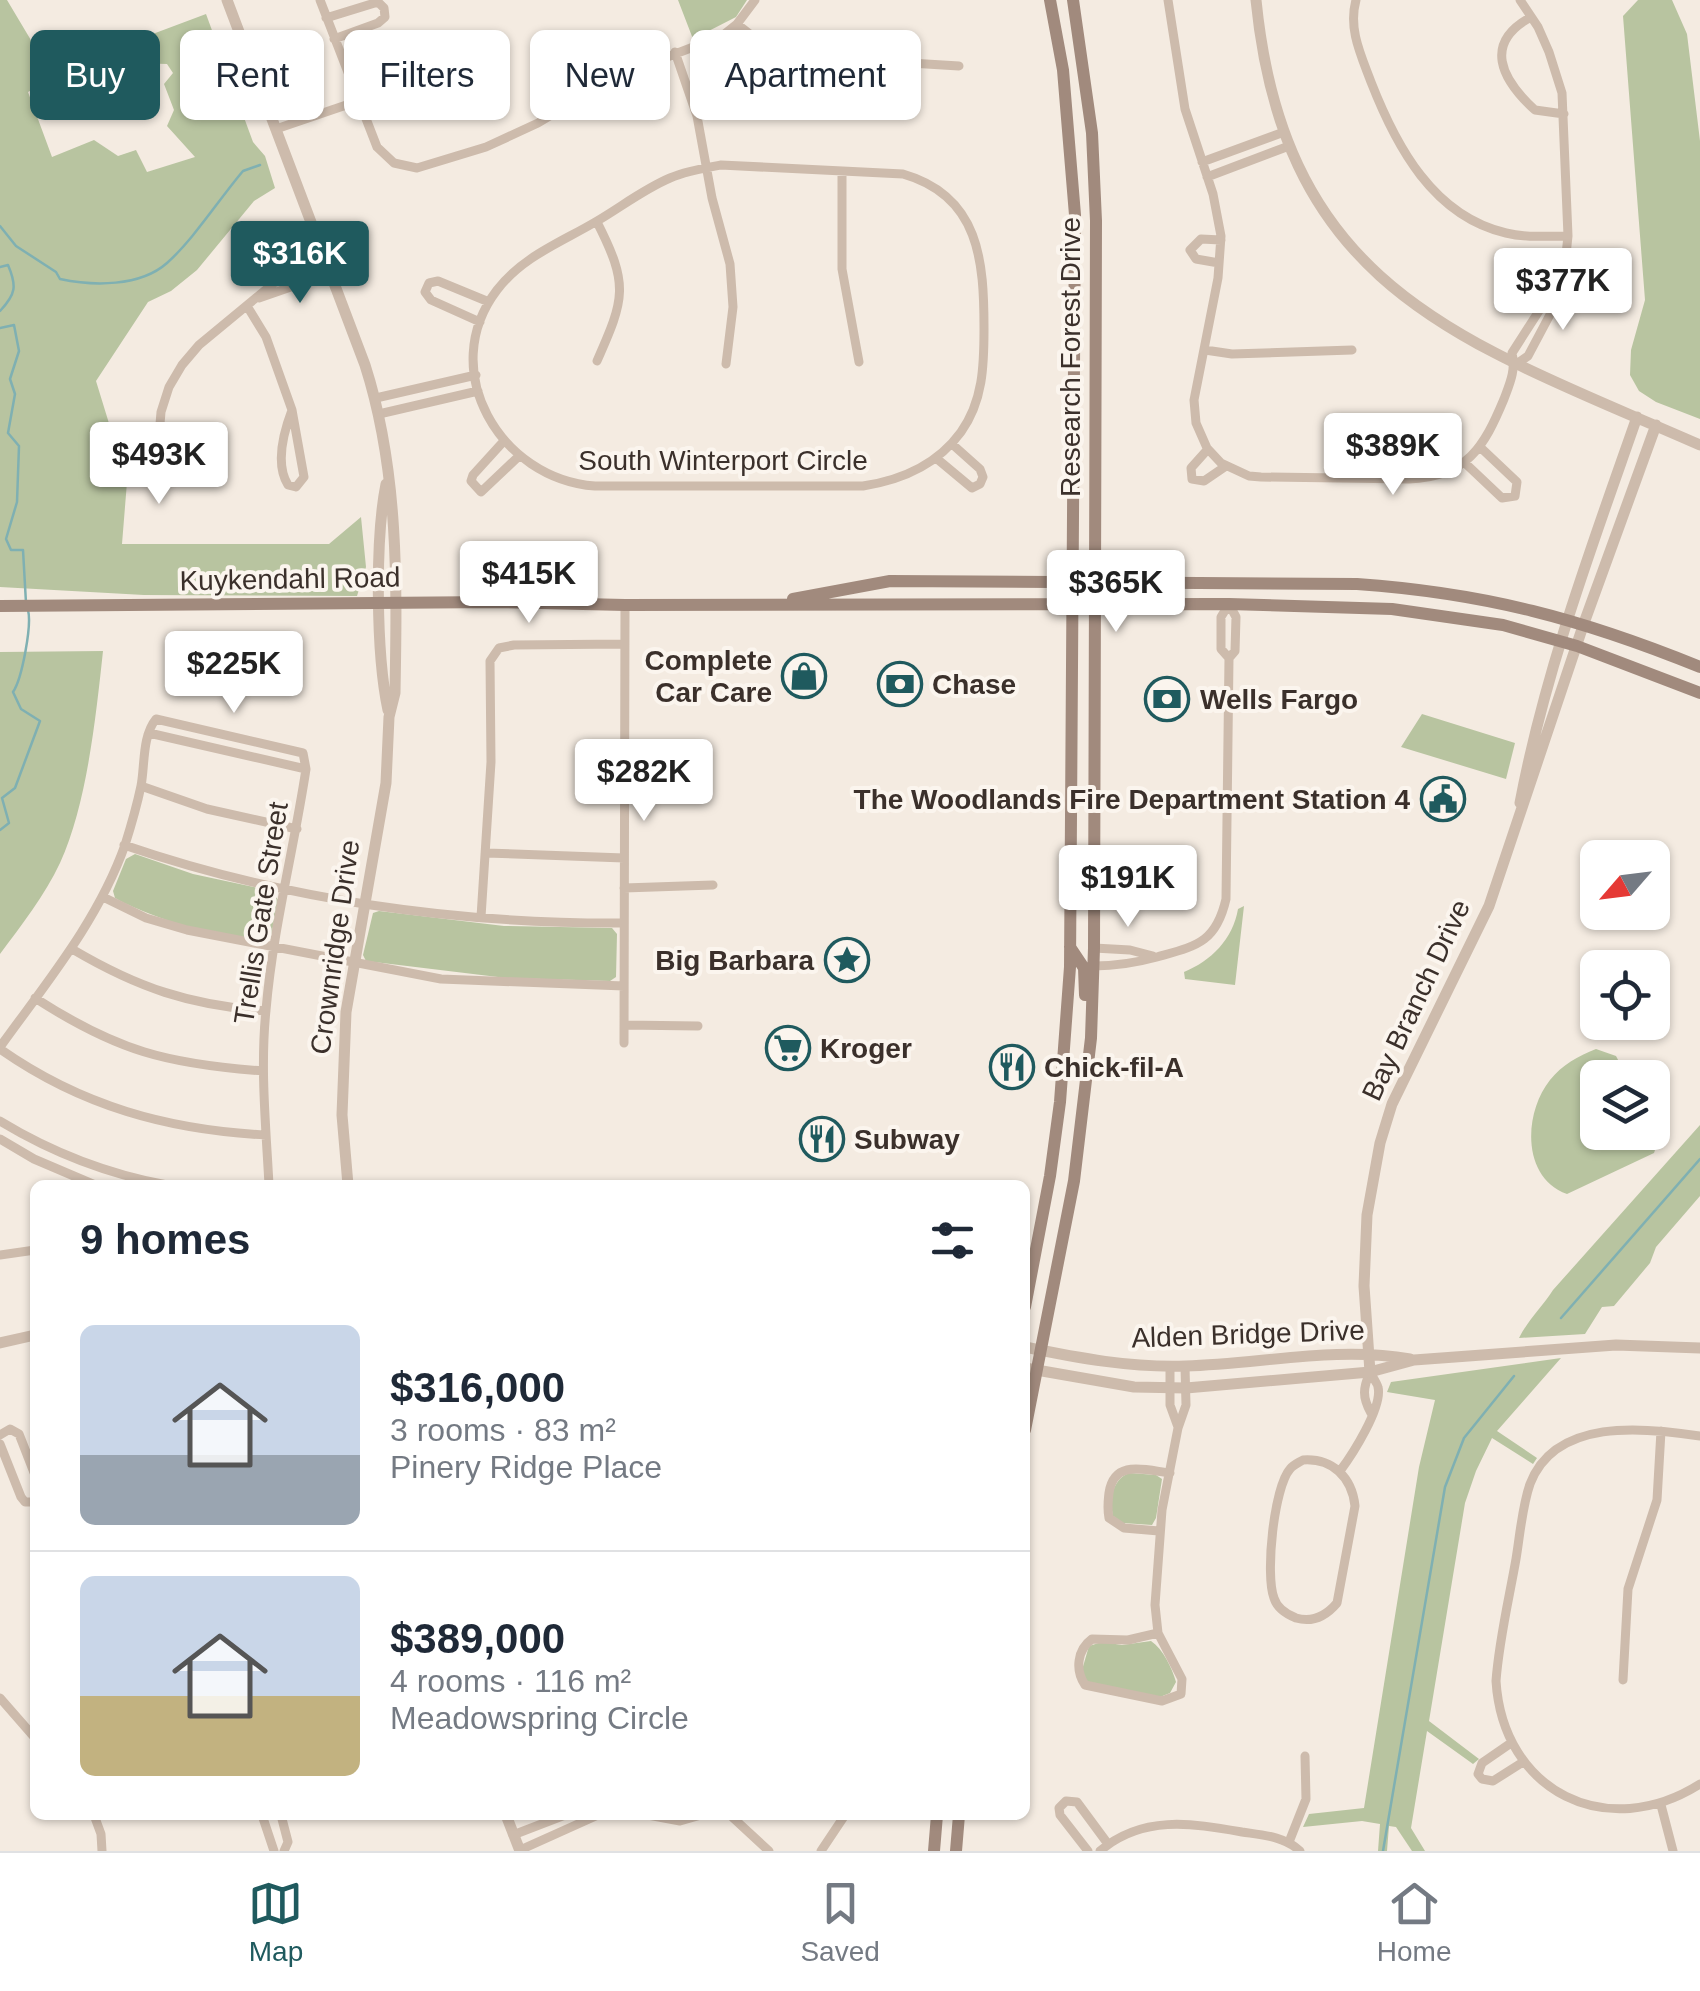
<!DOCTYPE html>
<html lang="en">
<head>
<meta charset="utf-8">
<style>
  body { margin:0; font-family:Arial,sans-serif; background:#f6f6f7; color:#1f2937; height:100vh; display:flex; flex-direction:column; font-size:38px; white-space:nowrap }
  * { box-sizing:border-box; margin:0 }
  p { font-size:32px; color:#747a83 }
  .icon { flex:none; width:55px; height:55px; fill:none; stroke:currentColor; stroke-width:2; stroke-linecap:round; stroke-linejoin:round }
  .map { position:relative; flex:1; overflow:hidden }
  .side { position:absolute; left:30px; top:1180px; width:1000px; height:640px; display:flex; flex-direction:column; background:#fff; border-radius:15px; box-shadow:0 2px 8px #0004 }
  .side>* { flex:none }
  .hud { position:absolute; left:30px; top:30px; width:1000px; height:90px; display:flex; gap:20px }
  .needle { width:65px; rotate:242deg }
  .controls { position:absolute; left:1580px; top:840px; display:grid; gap:20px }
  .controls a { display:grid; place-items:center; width:90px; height:90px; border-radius:15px; background:#fff; box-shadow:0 2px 8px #0004; font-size:50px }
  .price { position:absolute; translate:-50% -85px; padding:0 22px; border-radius:10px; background:#fff; color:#222; font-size:32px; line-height:65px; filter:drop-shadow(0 2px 5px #0008) }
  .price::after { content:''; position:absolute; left:50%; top:60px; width:30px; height:22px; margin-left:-15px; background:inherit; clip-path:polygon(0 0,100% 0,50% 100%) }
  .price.active { background:#1f5a5e; color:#fff }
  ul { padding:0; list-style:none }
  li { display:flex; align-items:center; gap:30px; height:250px; padding:0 50px }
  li+li { border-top:2px solid #e0e1e3 }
  li span { display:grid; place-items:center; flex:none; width:280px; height:200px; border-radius:15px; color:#555 }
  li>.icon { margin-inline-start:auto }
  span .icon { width:120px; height:120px; fill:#fffc; stroke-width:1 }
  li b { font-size:42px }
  h2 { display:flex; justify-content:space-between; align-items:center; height:120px; padding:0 50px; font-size:42px }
  .chip { padding:0 35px; border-radius:15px; background:#fff; box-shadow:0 2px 8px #0004; font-size:35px; line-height:90px }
  .chip.active { background:#1f5a5e; color:#fff }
  .menu { display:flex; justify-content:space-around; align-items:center; height:140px; border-top:2px solid #e0e1e3; background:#fff; font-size:28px; color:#747a83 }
  .menu a { display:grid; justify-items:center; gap:5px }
  .menu .active { color:#1f5a5e }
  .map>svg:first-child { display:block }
  .green { fill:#b8c4a0 }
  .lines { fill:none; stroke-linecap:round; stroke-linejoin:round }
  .stream { stroke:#7fb0b2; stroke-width:2.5 }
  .minor { stroke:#cdbbac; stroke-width:9 }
  .tertiary { stroke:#cdbbac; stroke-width:11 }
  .secondary { stroke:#a18a7d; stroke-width:12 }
  .labels { text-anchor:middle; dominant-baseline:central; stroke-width:8; stroke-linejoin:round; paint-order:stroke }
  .street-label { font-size:28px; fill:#3b302b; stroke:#fbf5ee }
  .poi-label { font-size:28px; font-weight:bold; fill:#3b302b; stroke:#fbf5ee; text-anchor:start }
</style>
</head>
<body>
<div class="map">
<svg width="1700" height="1851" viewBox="0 0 1700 1851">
  <rect width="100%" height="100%" fill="#f4ebe1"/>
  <path class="green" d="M0 0H7L41 57 52 63 56 77 28 92 52 157 94 140 118 156 136 150 147 172 195 157 167 126 174 110 164 84 173 73 167 64 133 63 126 44 206 14 253 142 265 156 275 188 254 201 197 270 171 291 148 302 96 381 127 482 122 544H329L361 517 366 567 357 596 144 595 0 587Z
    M678 0H747L736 17 693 39Z
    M1638 0H1672L1687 34 1700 141V419L1656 402 1639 391 1630 375 1631 350 1645 300 1623 16Z
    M103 651C96 716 87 804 60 863 45 895 21 926 0 954V652Z
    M1422 714 1515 743 1506 779 1401 747Z
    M135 854 193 874 272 891 278 900 271 937C244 950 142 914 115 898L113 891 126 859Z
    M1244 906 1235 985 1185 979 1184 972C1211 961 1233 939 1238 909Z
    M379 911 504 926 612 928 617 934 616 977 610 981 506 978 366 961 363 955 373 913Z
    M1596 1049 1616 1056 1627 1077 1598 1078V1132H1652L1653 1129 1658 1141 1654 1153 1567 1194C1522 1178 1523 1114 1550 1080 1562 1065 1578 1056 1596 1049Z
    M1700 1125V1196L1656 1247 1650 1263 1614 1306 1602 1307 1585 1334 1519 1338C1528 1320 1542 1307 1553 1290Z
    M1561 1358 1497 1431 1537 1458 1533 1464 1492 1438 1476 1471 1465 1503 1429 1721 1479 1759 1473 1764 1427 1731 1411 1828 1425 1851H1412L1396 1827 1389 1826 1387 1851H1378L1380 1824 1362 1821 1303 1827 1309 1814 1364 1808 1419 1467 1435 1400 1387 1392 1391 1382Z
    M1130 1473 1156 1475 1162 1479 1156 1518 1152 1525 1123 1523 1113 1516C1109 1499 1113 1478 1130 1473Z
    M1151 1641C1163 1649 1172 1668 1176 1682L1170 1693 1160 1697 1087 1683 1082 1670 1089 1646 1102 1642 1122 1645Z"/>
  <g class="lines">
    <path class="stream" d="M0 226 16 246 56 272 60 279C93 286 140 287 167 263 193 240 220 198 243 171L260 165
      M0 267 8 265C17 286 16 294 0 311
      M0 328 14 325 19 351 10 379 15 394 8 433 19 446 17 502 6 539 11 550H23L26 603
      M0 830 9 823 2 798 15 788 40 721 21 709 13 692C22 679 32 625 28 610
      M1561 1318 1700 1159
      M1383 1851 1445 1487 1464 1438 1514 1376"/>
    <path class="minor" d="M320 0 377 147 394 163 417 168 486 147 538 123 615 77 722 36 737 24 755 0
      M1168 0 1185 109 1213 194 1221 236 1218 278 1194 400 1196 423 1207 448 1221 463 1249 476 1261 477 1409 479C1467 477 1484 447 1504 399 1510 383 1516 370 1512 353L1562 275
      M1356 0C1348 29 1361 55 1371 82 1396 146 1433 216 1506 233 1526 238 1547 236 1568 236
      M1531 17C1483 43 1501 79 1535 110L1564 114
      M326 18 378 2 384 8 385 17 378 23 334 39
      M737 24 765 46 796 56 959 66
      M675 52 697 116 712 198 730 264 733 307 726 364
      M276 129 358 101
      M1202 162 1284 132
      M721 165 903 174C980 196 984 262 984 329 984 366 983 401 961 432 937 465 902 480 863 486H595C500 479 436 370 497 290 523 256 562 242 597 221 621 207 644 189 670 178 686 171 704 168 721 165Z
      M842 171V269L859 362
      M1207 177 1289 146
      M1219 263 1196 259 1190 250 1201 239 1221 240
      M259 298 331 273
      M247 306 266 337 292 410
      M480 322 431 300 425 292 429 283 438 281 489 302
      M1205 350 1232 354 1352 350
      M597 361C625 298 629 285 597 222
      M1515 365 1528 356 1562 292 1568 236 1562 93 1549 52 1538 27 1520 0
      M376 398 476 375
      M292 410 304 477 296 487 288 485C275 464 284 431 292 410Z
      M379 414 478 391
      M159 436 170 463 167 483 158 487 151 481 149 463 159 436 161 412 169 387 182 365 199 345 274 283 325 258
      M503 442 473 475 471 481 481 492 518 457
      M1208 449 1191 468 1192 479 1204 481 1226 466
      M936 458 972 488 980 484 983 477 980 469 952 444
      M1465 463 1502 498 1515 496 1517 482 1480 447
      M1229 658 1221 649V617L1229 604
      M149 733 306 769
      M141 786 207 809 297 829
      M124 845C284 900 456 924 624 923
      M486 853 624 858
      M624 888 713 885
      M103 897 146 918 187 930 441 979 624 986
      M481 917 491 762 490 661 499 648 514 645 625 644
      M1094 948 1130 950 1153 956
      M72 949C138 988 189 1005 266 1011
      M1094 966C1118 966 1135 963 1157 957 1196 946 1216 943 1226 899L1229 658 1235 651 1236 617 1229 604
      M35 998C117 1051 167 1064 263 1071
      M624 1025 698 1026
      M624 1043 625 605
      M0 1047C46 983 98 921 125 845 131 826 137 805 141 786 145 765 142 736 156 719L303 753 306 769C294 849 273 928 266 1010 260 1068 266 1127 269 1185
      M0 1049C81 1106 168 1130 266 1135
      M0 1121C51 1152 108 1174 167 1185
      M0 1139 34 1159 95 1185
      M0 1255 35 1250
      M1170 1366V1405L1178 1427
      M1370 1372C1363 1388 1362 1397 1371 1413
      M0 1435 10 1429 19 1434 35 1475
      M1700 1436C1643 1427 1555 1418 1530 1484 1522 1507 1520 1535 1516 1559 1509 1599 1499 1640 1496 1681 1503 1792 1607 1843 1700 1784
      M0 1444 21 1497 25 1502H35
      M1303 1460C1332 1458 1352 1477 1355 1506L1337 1603C1326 1616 1313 1623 1296 1618 1286 1614 1277 1608 1274 1598 1265 1575 1274 1487 1290 1469 1293 1465 1298 1463 1303 1460Z
      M1340 1471C1352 1455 1383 1407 1378 1387 1378 1385 1371 1374 1370 1372
      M1159 1531 1124 1528 1109 1518C1107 1508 1108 1502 1109 1493 1114 1459 1145 1470 1170 1473
      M1158 1633 1128 1640 1092 1639C1077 1650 1075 1670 1085 1685L1162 1701 1181 1694 1182 1679 1158 1633 1155 1605 1162 1510 1178 1428 1186 1405 1185 1367
      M1623 1680 1628 1589 1657 1500 1661 1431
      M0 1698 35 1738
      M1511 1743 1482 1763 1478 1774 1482 1779 1493 1781 1523 1762
      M1661 1805 1673 1851
      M94 1815 101 1834 102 1851
      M262 1815 274 1851
      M281 1815 288 1842 284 1851
      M648 1815 680 1821 701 1815
      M730 1815 769 1851
      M513 1835 565 1815
      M1289 1842 1306 1799 1305 1756
      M520 1850 598 1815
      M821 1851 845 1815
      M1088 1851 1060 1815 1059 1808 1066 1801 1077 1802 1108 1844
      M1100 1851C1142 1815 1191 1823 1242 1832 1262 1835 1284 1836 1300 1851"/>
    <path class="tertiary" d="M227 0 365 365C399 471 397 583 395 693L389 717 386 783 346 1012 342 1115 348 1185
      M1256 0C1285 293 1466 342 1700 445
      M386 484C375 539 376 654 388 710
      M1520 803C1545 671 1593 543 1637 417
      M0 1343 35 1335
      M1025 1347C1078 1358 1132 1368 1186 1366 1260 1364 1337 1346 1410 1359
      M1025 1368 1134 1387 1186 1388 1370 1372 1414 1360 1455 1357 1616 1345 1700 1348
      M1370 1372 1364 1286 1367 1215 1380 1143 1392 1104 1489 906 1584 623 1656 425
      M506 1815 520 1851"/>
    <path class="secondary" d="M793 599 890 581 1357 584C1485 593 1582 619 1700 667
      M0 606 495 602 625 605 1229 604 1392 609 1503 625 1577 646 1700 693
      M1070 947 1084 968 1085 995
      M1025 1307 1050 1176 1060 1102 1070 967 1075 215 1063 70 1050 0
      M1025 1430 1074 1181 1091 1038 1094 948 1096 221 1092 133 1073 0
      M934 1851 937 1815
      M956 1851 959 1815"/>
  </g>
  <defs>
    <symbol id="shop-ring" viewBox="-11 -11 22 22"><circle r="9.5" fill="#fbf5ee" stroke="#1f5a5e" stroke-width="1.5"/><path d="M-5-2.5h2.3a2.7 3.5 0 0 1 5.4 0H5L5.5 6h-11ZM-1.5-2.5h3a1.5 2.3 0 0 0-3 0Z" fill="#1f5a5e"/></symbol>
    <symbol id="bank-ring" viewBox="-11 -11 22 22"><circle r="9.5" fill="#fbf5ee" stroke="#1f5a5e" stroke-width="1.5"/><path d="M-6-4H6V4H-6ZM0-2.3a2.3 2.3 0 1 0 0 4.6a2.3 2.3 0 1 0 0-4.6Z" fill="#1f5a5e"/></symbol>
    <symbol id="civic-ring" viewBox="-11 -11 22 22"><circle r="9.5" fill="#fbf5ee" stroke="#1f5a5e" stroke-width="1.5"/><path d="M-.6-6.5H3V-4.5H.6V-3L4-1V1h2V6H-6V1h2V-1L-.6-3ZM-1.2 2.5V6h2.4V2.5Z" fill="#1f5a5e"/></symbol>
    <symbol id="sight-ring" viewBox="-11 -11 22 22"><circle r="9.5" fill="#fbf5ee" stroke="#1f5a5e" stroke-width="1.5"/><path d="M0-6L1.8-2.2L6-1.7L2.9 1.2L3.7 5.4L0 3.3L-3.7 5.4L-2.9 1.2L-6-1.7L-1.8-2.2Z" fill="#1f5a5e"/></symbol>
    <symbol id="supermarket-ring" viewBox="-11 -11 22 22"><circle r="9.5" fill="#fbf5ee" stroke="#1f5a5e" stroke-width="1.5"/><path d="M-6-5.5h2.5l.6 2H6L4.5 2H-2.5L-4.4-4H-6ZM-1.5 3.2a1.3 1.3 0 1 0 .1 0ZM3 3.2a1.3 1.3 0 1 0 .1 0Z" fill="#1f5a5e"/></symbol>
    <symbol id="restaurant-ring" viewBox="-11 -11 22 22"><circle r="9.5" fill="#fbf5ee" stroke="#1f5a5e" stroke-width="1.5"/><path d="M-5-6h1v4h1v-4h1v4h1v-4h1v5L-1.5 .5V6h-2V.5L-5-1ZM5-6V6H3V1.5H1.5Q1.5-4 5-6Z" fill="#1f5a5e"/></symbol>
  </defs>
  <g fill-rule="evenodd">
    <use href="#shop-ring" x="779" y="651" width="50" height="50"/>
    <use href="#bank-ring" x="875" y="659" width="50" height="50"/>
    <use href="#bank-ring" x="1142" y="674" width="50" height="50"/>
    <use href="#civic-ring" x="1418" y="774" width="50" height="50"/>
    <use href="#sight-ring" x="822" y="935" width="50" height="50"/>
    <use href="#supermarket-ring" x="763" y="1023" width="50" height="50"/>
    <use href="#restaurant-ring" x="987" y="1042" width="50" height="50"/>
    <use href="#restaurant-ring" x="797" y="1114" width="50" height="50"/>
  </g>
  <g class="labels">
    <g class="street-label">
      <text transform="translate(1070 357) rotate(-90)">Research Forest Drive</text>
      <text x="723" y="460">South Winterport Circle</text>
      <text transform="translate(290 579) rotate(-1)">Kuykendahl Road</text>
      <text transform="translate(261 913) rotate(-81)">Trellis Gate Street</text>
      <text transform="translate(335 947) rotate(-82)">Crownridge Drive</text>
      <text transform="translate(1416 1000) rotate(-65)">Bay Branch Drive</text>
      <text transform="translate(1248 1334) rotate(-2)">Alden Bridge Drive</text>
    </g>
    <g class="poi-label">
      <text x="772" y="660" text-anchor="end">Complete<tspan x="772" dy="32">Car Care</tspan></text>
      <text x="932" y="684">Chase</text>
      <text x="1200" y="699">Wells Fargo</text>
      <text x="1410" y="799" text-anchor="end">The Woodlands Fire Department Station 4</text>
      <text x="814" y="960" text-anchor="end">Big Barbara</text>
      <text x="820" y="1048">Kroger</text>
      <text x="1044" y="1067">Chick-fil-A</text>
      <text x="854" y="1139">Subway</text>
    </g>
  </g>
</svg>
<div class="controls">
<a><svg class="needle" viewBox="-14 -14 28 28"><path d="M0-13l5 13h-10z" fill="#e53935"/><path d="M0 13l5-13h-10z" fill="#747a83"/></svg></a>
<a><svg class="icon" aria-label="locate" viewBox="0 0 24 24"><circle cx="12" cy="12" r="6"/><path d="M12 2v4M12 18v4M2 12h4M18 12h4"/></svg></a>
<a><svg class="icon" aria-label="layers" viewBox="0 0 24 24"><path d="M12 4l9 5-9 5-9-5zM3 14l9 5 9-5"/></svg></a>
</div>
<b class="price active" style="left:300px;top:306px">$316K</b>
<b class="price" style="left:1563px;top:333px">$377K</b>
<b class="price" style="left:1393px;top:498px">$389K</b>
<b class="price" style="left:159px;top:507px">$493K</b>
<b class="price" style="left:529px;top:626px">$415K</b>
<b class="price" style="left:1116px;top:635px">$365K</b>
<b class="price" style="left:234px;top:716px">$225K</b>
<b class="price" style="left:644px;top:824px">$282K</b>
<b class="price" style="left:1128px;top:930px">$191K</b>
<div class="hud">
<a class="chip active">Buy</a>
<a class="chip">Rent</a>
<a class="chip">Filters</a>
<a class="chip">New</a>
<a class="chip">Apartment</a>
</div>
<section class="side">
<h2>9 homes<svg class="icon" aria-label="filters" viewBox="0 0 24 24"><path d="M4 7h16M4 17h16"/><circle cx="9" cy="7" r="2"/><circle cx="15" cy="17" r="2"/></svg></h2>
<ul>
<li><span style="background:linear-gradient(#c9d6e8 65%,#9aa5b1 0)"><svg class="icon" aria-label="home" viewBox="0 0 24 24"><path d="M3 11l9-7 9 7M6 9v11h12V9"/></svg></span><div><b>$316,000</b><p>3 rooms · 83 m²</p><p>Pinery Ridge Place</p></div></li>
<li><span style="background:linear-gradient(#c9d6e8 60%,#c2b280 0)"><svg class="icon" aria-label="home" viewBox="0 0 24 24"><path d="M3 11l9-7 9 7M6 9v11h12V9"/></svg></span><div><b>$389,000</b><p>4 rooms · 116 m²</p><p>Meadowspring Circle</p></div></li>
</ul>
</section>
</div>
<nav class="menu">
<a class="active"><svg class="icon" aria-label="map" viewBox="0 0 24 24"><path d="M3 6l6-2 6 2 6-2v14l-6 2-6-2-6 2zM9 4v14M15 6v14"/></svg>Map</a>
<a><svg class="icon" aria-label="saved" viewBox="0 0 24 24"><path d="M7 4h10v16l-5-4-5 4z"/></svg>Saved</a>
<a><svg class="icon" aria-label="home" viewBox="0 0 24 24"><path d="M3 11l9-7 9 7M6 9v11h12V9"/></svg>Home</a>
</nav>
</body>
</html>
